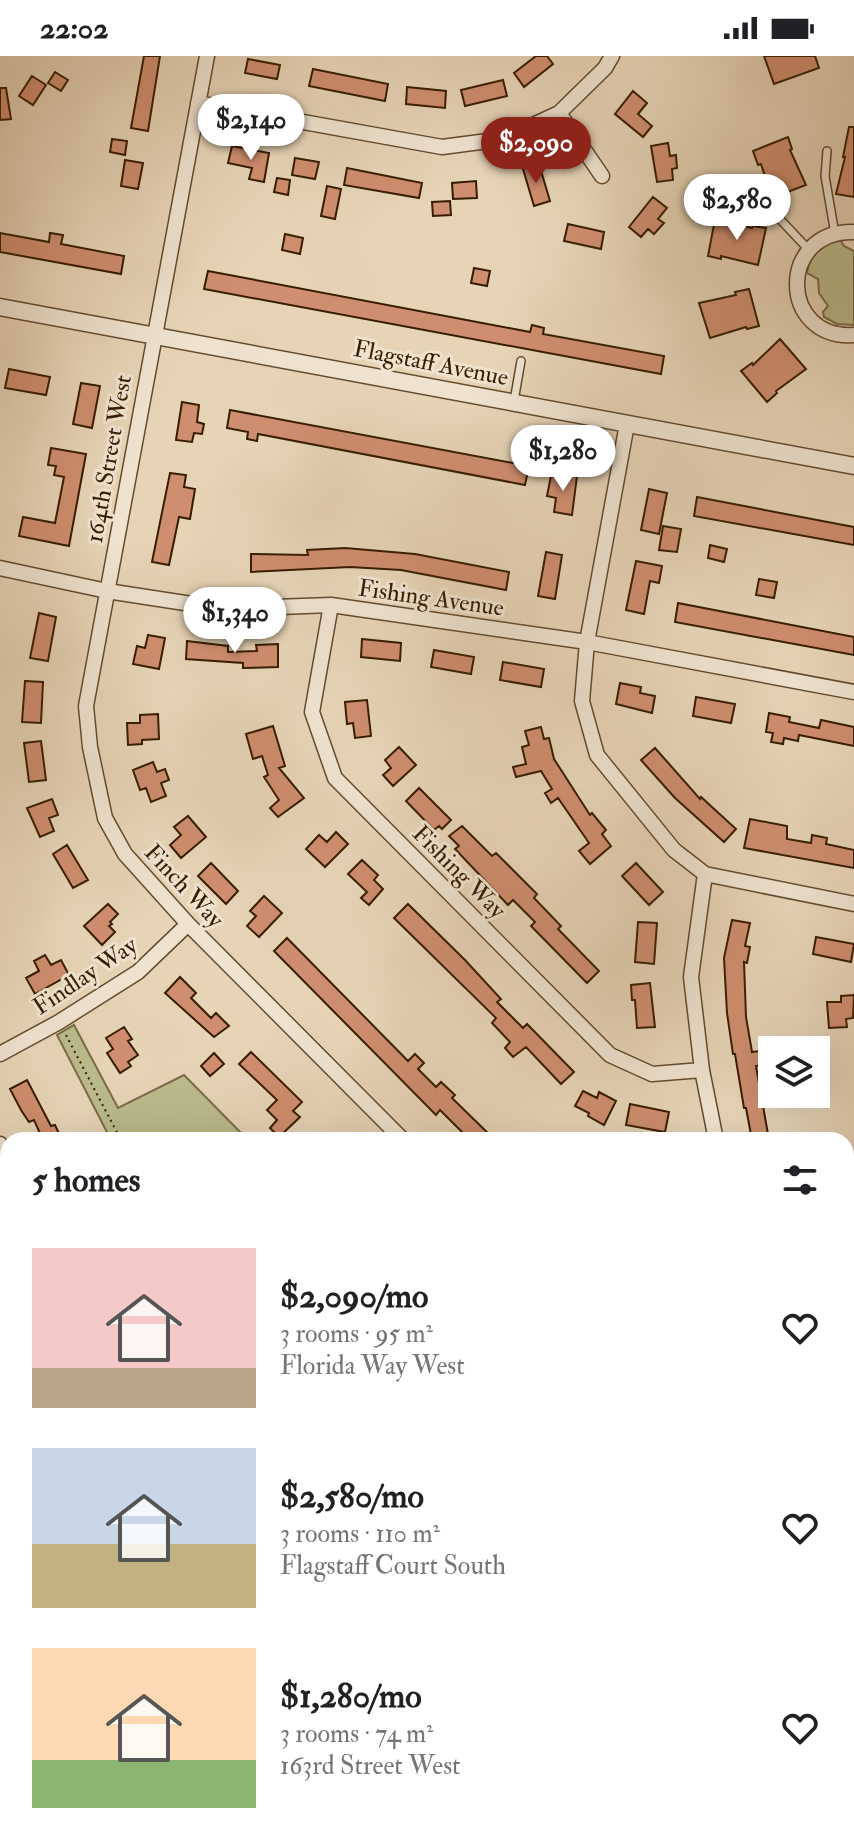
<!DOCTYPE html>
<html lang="en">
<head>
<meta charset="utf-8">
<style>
  body { margin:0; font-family:"IM FELL Double Pica",serif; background:#f2f2f2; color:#202124; height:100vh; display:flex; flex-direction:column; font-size:30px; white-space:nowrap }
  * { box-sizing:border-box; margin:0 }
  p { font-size:26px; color:#757577 }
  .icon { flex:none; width:44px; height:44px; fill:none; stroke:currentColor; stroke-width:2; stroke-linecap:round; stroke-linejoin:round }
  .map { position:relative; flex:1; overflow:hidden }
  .sheet { position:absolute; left:0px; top:1076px; width:854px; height:714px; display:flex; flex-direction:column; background:#fff; border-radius:24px 24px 0 0; box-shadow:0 8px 32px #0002 }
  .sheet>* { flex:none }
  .controls { position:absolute; left:758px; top:980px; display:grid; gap:16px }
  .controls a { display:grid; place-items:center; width:72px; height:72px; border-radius:0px; background:#fff; box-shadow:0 8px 32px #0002; font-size:40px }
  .price { position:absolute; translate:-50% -68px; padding:0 18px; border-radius:28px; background:#fff; color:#222; font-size:26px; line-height:52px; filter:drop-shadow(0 2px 4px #0008) }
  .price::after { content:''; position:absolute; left:50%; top:48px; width:24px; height:18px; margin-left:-12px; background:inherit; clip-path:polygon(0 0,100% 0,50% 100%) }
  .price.active { background:#8f2418; color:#fff }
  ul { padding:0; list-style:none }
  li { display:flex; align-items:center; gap:24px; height:200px; padding:0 32px }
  li span { display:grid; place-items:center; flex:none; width:224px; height:160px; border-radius:0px; color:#555 }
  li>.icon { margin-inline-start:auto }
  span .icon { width:96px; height:96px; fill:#fffc; stroke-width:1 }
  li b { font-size:34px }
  h2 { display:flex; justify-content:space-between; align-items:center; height:96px; padding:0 32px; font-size:34px }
  .status { display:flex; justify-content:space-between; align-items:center; height:56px; padding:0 40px; background:#fff; direction:ltr }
  .status svg { height:22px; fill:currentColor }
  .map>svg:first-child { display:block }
  .green { fill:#babb8b; stroke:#786c46; stroke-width:2 }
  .building { fill:#cf8e6f; stroke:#371d00; stroke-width:2 }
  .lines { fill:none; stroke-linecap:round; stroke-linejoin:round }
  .service-casing { stroke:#634b2e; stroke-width:10 }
  .minor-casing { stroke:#634b2e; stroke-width:17 }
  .tertiary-casing { stroke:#634b2e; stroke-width:19 }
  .path { stroke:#371d00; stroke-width:2; stroke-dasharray:2 4; stroke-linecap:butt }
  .service { stroke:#efe3d0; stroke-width:7 }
  .minor { stroke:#efe3d0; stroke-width:14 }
  .tertiary { stroke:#efe3d0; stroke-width:16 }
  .labels { text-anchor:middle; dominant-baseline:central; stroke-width:6; stroke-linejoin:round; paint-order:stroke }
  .street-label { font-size:24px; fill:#371d00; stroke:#efe3d0 }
</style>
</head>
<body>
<div class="status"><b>22:02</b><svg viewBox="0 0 49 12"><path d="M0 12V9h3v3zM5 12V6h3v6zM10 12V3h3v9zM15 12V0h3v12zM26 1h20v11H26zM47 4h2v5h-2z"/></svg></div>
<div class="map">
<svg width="854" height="1789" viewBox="0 0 854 1789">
  <rect width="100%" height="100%" fill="#e7d4b7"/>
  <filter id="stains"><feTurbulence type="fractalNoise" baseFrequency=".0025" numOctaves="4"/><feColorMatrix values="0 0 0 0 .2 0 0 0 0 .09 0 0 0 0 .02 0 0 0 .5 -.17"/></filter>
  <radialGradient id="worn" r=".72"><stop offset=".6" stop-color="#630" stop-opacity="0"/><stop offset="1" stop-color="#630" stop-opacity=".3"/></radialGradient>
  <path class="green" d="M836 184 841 185 844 190 854 195V269L837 268 824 261 823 256 828 250 819 237 818 223 807 217C809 200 821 191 836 184Z
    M74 969 118 1052 184 1019 248 1084H111L57 979Z"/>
  <path class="building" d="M144 0H160L148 75 131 72Z
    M536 0H547L553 8 524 31 514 17Z
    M764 0H815L819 12 774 28Z
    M248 3 280 9 277 23 245 17Z
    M313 13 388 28 385 45 309 30Z
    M55 16 68 24 61 35 48 27Z
    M32 20 46 29 33 49 19 40Z
    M503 24 507 40 465 50 461 34Z
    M407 31 446 35 445 52 406 48Z
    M0 32H6L11 63 0 64Z
    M633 35 647 47 638 58 652 70 643 81 615 58Z
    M849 71H854V141L836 138 845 101H843Z
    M788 81 792 93 790 94 806 129 772 142 761 108 758 109 753 95Z
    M112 83 127 85 125 99 110 96Z
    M668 87 670 100 676 99 677 112 672 113 673 124 657 126 651 90Z
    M232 90 269 97 264 126 249 123 252 112 228 107Z
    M295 102 319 106 315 123 292 119Z
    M125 104 143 107 138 133 121 130Z
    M539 108 550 145 534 150 523 113Z
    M347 112 422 127 419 142 344 129Z
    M277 122 290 124 288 139 274 136Z
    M476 125 477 142 453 143 452 127Z
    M327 130 341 133 335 163 321 160Z
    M653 141 667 152 658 163 664 167 654 178 648 173 641 181 629 171Z
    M450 145 451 159 433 160 432 146Z
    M715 163 752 172 753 170 766 172 758 209 721 200V203L708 200Z
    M568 168 604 176 601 193 564 185Z
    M0 177 49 186 50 177 63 179 61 188 124 200 121 218 0 196Z
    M285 178 303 182 300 198 282 194Z
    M474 212 490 215 487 230 471 227Z
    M208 215 530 276 532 269 544 272 543 278 664 300 661 318 204 233Z
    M749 233 759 270 747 273 746 271 710 282 699 247 736 239 735 236Z
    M780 283 806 313 776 335 777 337 767 346 741 315 752 307 753 309Z
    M9 313 50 321 46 339 5 332Z
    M81 327 100 330 92 372 73 368Z
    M182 346 199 349 197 366 204 368 202 378 194 377 192 386 176 384Z
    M230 354 529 410 525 429 258 378 257 385 247 383 248 376 227 372Z
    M51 392 86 398 69 490 19 480 23 461 55 467 64 421 54 419 56 410 48 409Z
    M170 417 186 419 184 431 195 433 190 463 179 461 169 509 152 506Z
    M561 417 577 420 572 459 554 456 556 442 547 440 551 420 560 422Z
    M649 433 667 437 659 478 641 474Z
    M697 441 854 471V489L694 460Z
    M663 470 681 473 677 496 659 494Z
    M710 489 727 493 724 506 708 502Z
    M345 492 415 498 509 516 506 534 401 514 350 511 251 516V498L308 499 307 494Z
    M546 496 562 499 555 543 538 540Z
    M636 505 662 510 659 527 650 525 644 558 626 554Z
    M759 523 777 526 774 542 756 539Z
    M678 547 854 581V599L675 566Z
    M39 557 56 561 48 605 30 602Z
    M148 579 165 582 159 613 133 608 137 590 145 592Z
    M362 583 401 587 400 605 361 601Z
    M187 585 228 590V596L257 595 256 589 278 588V611L243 612V607L186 603Z
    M434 594 474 601 471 618 431 611Z
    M503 606 544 613 541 631 500 624Z
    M25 625 43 626 41 667 22 666Z
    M620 627 641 631 640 637 655 640 652 657 616 648Z
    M696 641 735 648 731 667 693 660Z
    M367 644 371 680 355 682 353 667 347 668 345 646Z
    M769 657 790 661 789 666 819 672 821 664 854 671V690L799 679 798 685 784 682 783 688 771 686 773 677 766 676Z
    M158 658 159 683 142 684V688L128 689 127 667H140V659Z
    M273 670 285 710 279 712 304 742 278 761 270 752 279 744 264 721 268 719 262 700 253 703 246 678Z
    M541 671 544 683 549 682 554 703 590 759 592 757 606 774 602 778 611 790 590 808 579 795 589 787 558 742 551 747 545 737 552 733 541 715 516 721 513 711 526 708 522 691 529 689 525 675Z
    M41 685 46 724 29 726 24 687Z
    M399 691 416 709 393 730 383 719 391 712 385 704Z
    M655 692 700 743 701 741 736 773 724 786 675 742 641 704Z
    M153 706 157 716 165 713 169 724 161 727 166 740 151 746 146 732 140 734 133 714Z
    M419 732 451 764 442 773 439 770 434 774 406 745Z
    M52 743 58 759 49 762 54 775 40 781 27 752Z
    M188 760 206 781 181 802 170 789 181 779 174 771Z
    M750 763 787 770V783L811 787 812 779 827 782 826 788 854 794V812L744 792Z
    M462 770 492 800 496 797 537 838 534 842 561 870 558 873 599 915 587 927 531 870 535 866 513 844 508 849 455 793 459 790 449 780Z
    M336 776 348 788 325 811 306 793 319 779 327 786Z
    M67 789 88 824 73 832 53 798Z
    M362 804 378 819 374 824 383 833 369 849 361 842 367 836 348 818Z
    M211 807 238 835 226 848 198 820Z
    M636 807 663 836 649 849 622 820Z
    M264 840 282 857 259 881 247 870 256 860 250 855Z
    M108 848 118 858 110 866 112 868 109 870 115 876 102 889 84 870Z
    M408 848 465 904 501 943 497 946 523 972 527 968 574 1016 561 1028 526 991 513 1001 505 992 510 986 492 967 496 962 394 862Z
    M732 864 750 867 745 890 750 891 747 907 744 906 746 961 752 996 759 995 762 1009 756 1010 769 1084H752L746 1052H744L735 998H733L727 957 724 902Z
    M638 866 657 867 654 908 635 906Z
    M816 881 854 888 851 906 813 898Z
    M287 882 408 1005 415 998 424 1007 418 1013 436 1031 441 1026 455 1039 452 1042 495 1084H454L462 1076 440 1054 436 1059 274 895Z
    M45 899 51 909 61 904 69 919 35 938 26 922 39 915 34 905Z
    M180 921 196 937 191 942 211 962 216 957 229 970 214 981 165 937Z
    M650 927 655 971 637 972 635 944H632L631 929Z
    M854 939 853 962 846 963 847 971 829 972 827 946H841V940Z
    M124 971 132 983 128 985 138 999 128 1006 131 1010 120 1017 107 997 113 993 106 982Z
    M251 996 302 1046 293 1055 300 1061 279 1081 270 1072 277 1064 267 1054 277 1044 239 1008Z
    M214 997 224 1008 210 1020 201 1010Z
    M27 1024 51 1070 55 1069 62 1084H43L34 1064 29 1066 21 1054 10 1033Z
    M583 1035 597 1042 599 1036 616 1045 604 1069 588 1060 589 1057 575 1050Z
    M630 1048 669 1056 665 1076 626 1069Z"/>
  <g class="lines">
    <defs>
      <path id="service" d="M827 95 825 120 835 178
        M744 125 809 194
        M514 345 521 305"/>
      <path id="minor" d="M207 0 86 650 90 691 105 762 125 798 188 868 403 1084
        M198 47 442 91 503 83 559 57 605 12 612 0
        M559 57 602 120
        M854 176C777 174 779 284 854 279
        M627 368 587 586 582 645 597 699 674 794 705 818 854 848
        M0 512 107 535 224 553 331 549 587 586 854 636
        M331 549 312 656 335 722 610 999 652 1018 702 1014
        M705 818 691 921 702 1014 716 1084
        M0 998 59 966 138 916 188 868
        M0 1088 8 1103
        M0 1182 8 1178
        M846 1267 854 1268
        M0 1410 8 1406
        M0 1524 8 1540
        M846 1554 854 1513
        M593 1789 594 1782
        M800 1789 801 1782"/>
      <path id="tertiary" d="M0 251 854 410"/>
    </defs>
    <use href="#service" class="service-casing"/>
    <use href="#minor" class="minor-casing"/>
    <use href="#tertiary" class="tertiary-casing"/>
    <path class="path" d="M66 979 121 1084"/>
    <use href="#service" class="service"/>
    <use href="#minor" class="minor"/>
    <use href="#tertiary" class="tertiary"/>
  </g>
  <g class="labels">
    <g class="street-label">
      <text transform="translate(431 307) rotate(11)">Flagstaff Avenue</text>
      <text transform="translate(109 403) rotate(-80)">164th Street West</text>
      <text transform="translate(431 542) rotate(8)">Fishing Avenue</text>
      <text transform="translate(459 816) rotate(45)">Fishing Way</text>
      <text transform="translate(184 830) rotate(47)">Finch Way</text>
      <text transform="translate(85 920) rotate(-34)">Findlay Way</text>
    </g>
  </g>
  <rect width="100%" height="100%" filter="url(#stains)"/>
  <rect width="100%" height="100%" fill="url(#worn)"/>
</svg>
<div class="controls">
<a><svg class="icon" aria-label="layers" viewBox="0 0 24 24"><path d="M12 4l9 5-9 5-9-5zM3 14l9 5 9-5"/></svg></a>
</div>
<b class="price" style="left:251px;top:106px">$2,140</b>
<b class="price active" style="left:536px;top:129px">$2,090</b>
<b class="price" style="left:737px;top:186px">$2,580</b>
<b class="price" style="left:563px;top:437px">$1,280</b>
<b class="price" style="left:235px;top:599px">$1,340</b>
<section class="sheet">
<h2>5 homes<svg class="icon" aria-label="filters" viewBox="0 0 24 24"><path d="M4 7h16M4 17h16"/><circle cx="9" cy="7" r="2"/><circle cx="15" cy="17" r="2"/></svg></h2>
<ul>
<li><span style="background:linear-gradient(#f6c9c9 75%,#b9a48a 0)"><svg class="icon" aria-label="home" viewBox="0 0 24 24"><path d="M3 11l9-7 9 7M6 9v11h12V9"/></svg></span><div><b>$2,090/mo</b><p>3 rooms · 95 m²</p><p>Florida Way West</p></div><svg class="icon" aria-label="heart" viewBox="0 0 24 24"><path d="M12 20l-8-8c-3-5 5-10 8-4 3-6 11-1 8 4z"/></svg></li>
<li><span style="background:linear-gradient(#c9d6e8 60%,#c2b280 0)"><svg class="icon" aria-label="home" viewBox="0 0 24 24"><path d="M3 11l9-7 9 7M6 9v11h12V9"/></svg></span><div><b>$2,580/mo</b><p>3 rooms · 110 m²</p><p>Flagstaff Court South</p></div><svg class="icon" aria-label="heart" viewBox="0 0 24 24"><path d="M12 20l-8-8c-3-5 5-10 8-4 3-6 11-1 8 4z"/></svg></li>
<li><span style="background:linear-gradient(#ffd9b3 70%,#8fb573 0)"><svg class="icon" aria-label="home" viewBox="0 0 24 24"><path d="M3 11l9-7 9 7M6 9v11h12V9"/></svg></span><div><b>$1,280/mo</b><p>3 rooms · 74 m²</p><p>163rd Street West</p></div><svg class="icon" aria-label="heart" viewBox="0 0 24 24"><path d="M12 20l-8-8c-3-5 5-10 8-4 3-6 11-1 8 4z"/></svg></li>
</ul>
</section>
</div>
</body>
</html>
